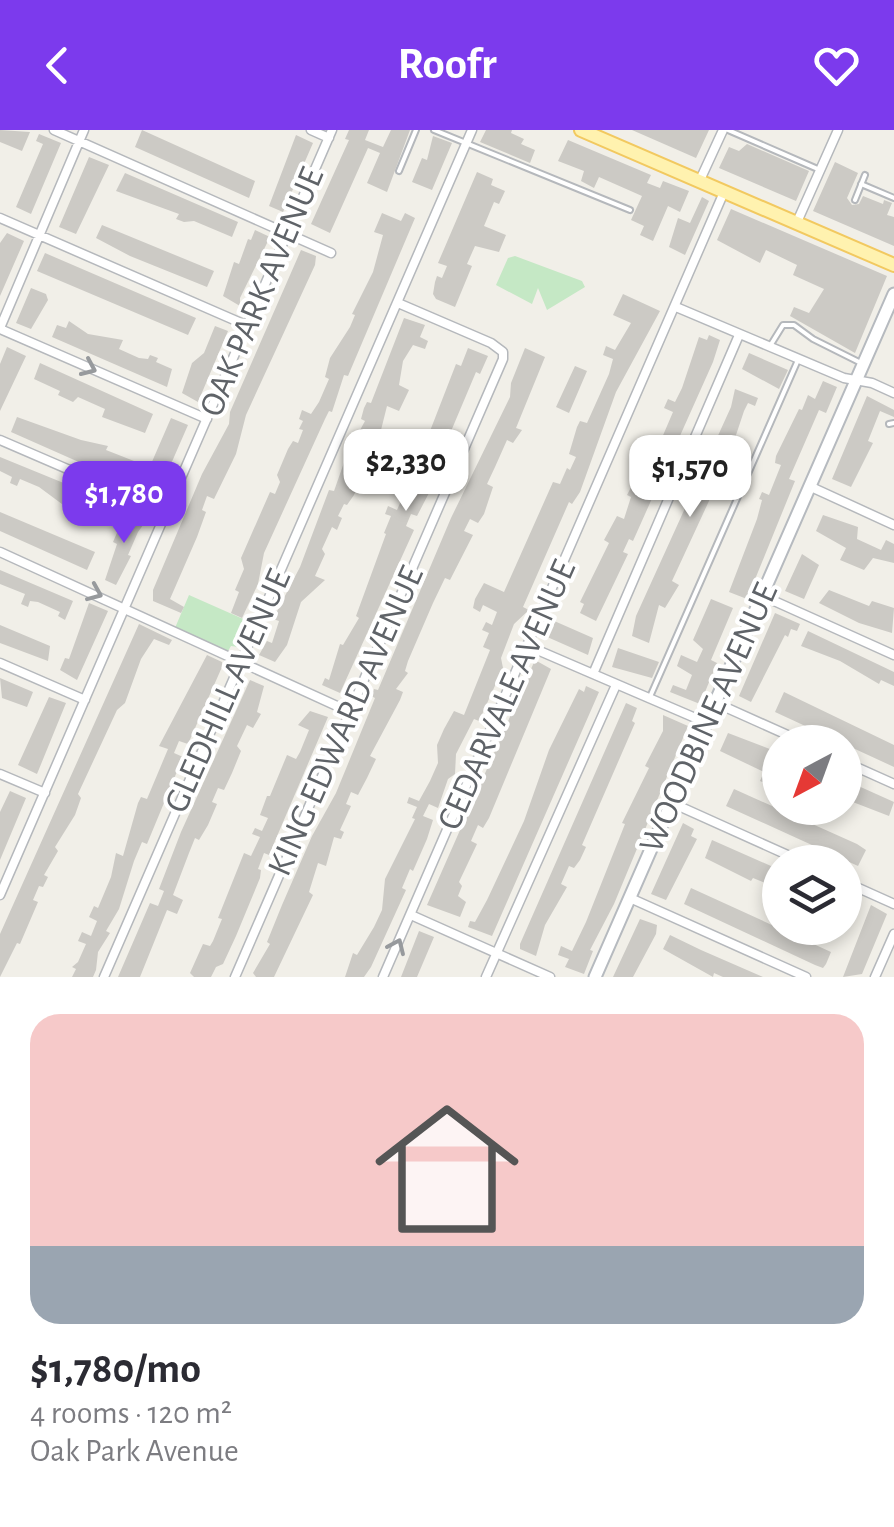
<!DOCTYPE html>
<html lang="en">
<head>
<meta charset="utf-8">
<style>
  body { margin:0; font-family:"Alegreya Sans",sans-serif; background:#f2f2f3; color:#2b2b33; height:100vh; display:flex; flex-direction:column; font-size:38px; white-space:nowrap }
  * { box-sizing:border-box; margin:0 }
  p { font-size:32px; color:#7c7c81 }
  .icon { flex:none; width:55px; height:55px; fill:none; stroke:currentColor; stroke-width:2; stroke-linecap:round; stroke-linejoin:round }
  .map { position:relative; height:847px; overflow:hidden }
  .sheet { display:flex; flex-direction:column; background:#fff; flex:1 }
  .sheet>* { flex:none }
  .needle { width:65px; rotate:221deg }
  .fabs { position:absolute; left:762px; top:595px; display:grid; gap:20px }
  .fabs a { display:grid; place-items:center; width:100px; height:100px; border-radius:50%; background:#fff; box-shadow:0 5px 15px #0003; font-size:50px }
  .price { position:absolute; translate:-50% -85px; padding:0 22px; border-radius:20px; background:#fff; color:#222; font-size:32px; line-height:65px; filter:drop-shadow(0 2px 5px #0008) }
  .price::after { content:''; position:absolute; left:50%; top:60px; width:30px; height:22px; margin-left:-15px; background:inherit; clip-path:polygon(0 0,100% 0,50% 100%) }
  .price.selected { background:#7c3aed; color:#fff }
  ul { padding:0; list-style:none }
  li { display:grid; align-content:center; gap:20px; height:530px; padding:0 30px }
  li+li { border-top:2px solid #e1e1e2 }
  li span { display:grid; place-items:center; height:310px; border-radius:30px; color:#555 }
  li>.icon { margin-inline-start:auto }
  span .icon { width:180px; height:180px; fill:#fffc; stroke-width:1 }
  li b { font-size:42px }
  header { display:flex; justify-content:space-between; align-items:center; height:130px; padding:0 30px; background:#7c3aed; color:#fff; font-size:45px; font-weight:700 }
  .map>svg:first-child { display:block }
  .green { fill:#c5e8c5 }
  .building { fill:#cccac5 }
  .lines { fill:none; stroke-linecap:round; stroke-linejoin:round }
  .lane-casing { stroke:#b5b8bc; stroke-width:8 }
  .street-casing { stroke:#b5b8bc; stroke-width:11 }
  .secondary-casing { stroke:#b6babf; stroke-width:15 }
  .primary-casing { stroke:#f2c960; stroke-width:16 }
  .lane { stroke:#fff; stroke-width:4 }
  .street { stroke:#fff; stroke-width:8 }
  .secondary { stroke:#fff; stroke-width:11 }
  .primary { stroke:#fff2af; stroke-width:12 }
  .oneway { stroke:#979a9d }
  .labels { text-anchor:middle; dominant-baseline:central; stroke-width:8; stroke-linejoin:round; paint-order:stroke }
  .street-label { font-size:35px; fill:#5f6368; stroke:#fff }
</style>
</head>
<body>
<header><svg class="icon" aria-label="back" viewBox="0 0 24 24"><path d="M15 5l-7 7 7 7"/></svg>Roofr<svg class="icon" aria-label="heart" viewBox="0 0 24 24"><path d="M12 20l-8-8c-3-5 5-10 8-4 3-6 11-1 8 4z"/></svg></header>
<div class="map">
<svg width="894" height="847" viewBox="0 0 894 847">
  <rect width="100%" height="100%" fill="#f1efe8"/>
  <path class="green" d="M515 126 582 151 585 157 547 180 538 158 532 174 496 155 508 128Z
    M189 465 250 492 239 517 231 516 228 521 175 498Z"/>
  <path class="building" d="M0 0 30 2 22 21 0 12Z
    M142 0 255 51 249 68 135 17Z
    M349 0H369L365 10 383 17 391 0H410L387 62 367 53 380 23 368 18 330 103 311 94 349 10 345 9Z
    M486 0H512L511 3 524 9 521 14 535 20 530 33 480 12Z
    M632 0H709L696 28Z
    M39 4 61 13 31 84 16 77 43 14 36 11Z
    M296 5 313 13 283 82 269 76Z
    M433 6 452 13 432 60 412 52 422 28 427 30Z
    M568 10 651 45 647 53 660 58 663 51 689 61 680 82 668 76 653 111 640 105 644 96 631 90 642 66 599 47 594 58 581 51 584 41 558 31Z
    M747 14 809 41 796 71 719 38 729 17 739 21Z
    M89 27 109 35 76 104 59 97Z
    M835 32 858 43 847 68 852 75 859 74 863 66 883 74 884 70 892 73 887 85 894 87V116L813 81Z
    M477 42 493 49 491 55 505 61 499 74 494 72 484 96 506 105 499 122 475 116 467 134 472 136 455 177 436 169 433 164 435 152 437 146 442 148 447 136 438 133Z
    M125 43 238 92 232 107 194 91 184 92 176 89 179 84 116 61Z
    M702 67 709 71 685 125 669 117 678 88 690 93Z
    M731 79 887 146 855 223 790 186 794 177 809 183 824 159 793 145 797 135 766 120 760 133 717 110Z
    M382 83 401 91 405 83 415 88 348 246 344 245 332 282 329 281 325 289 264 423 258 454 242 488 231 483 239 462 235 460 244 439 241 428 270 362 275 364 280 352 277 345 288 319 293 311 298 313 303 300 299 299 303 291 299 289 302 280 311 284 319 272 329 249 325 247 330 228 350 197 355 185 352 184 373 142 383 105 374 102Z
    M102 95 214 141 207 157 130 126 96 108Z
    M255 100 270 107 240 168V176L223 166 234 132 239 134 248 109 251 110Z
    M7 103 24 111 0 166V113Z
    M301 120 316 126 315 135 246 285 236 324 214 369 207 366 202 380 206 382 197 407 170 469 184 477 181 483 153 471V460L202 344 229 294 230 282Z
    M45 123 196 188 188 205 37 141Z
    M31 158 46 164 48 170 31 199 16 193Z
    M623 164 660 181 616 262 580 362 572 374 569 372 523 477 529 480 514 494 501 528 503 538 479 591 474 589 456 624 455 644 448 649 438 678 429 674 423 686 433 690 427 709 413 741 410 739 402 758 406 760 371 837 364 847H345L353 823 357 825 374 797 382 780 385 749 415 689 412 688 417 677 407 673 409 667 419 671 430 651 438 633 437 615 444 599 454 581 464 585 490 520 483 517 489 503 482 500 486 492 492 495 497 482 483 475 480 482 473 478 475 469 484 453 504 462 553 352 560 354 567 338 570 340 576 327 569 324 577 297 580 291 587 293 609 244 613 229 603 225 606 216 615 220 631 193 613 185Z
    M404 188 425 195 420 207 428 211 425 219 413 215 403 231 399 255 409 260 399 281 387 276 375 324 371 322 354 365 347 375 344 374 338 386 342 388 337 400 332 397 322 419 325 424 315 446 325 450 301 472 287 515 275 532 259 525 267 511 272 513 279 491 273 489 300 437 329 360 334 361 347 324 365 291 361 289 364 278 367 272 371 273Z
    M69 191 88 204 123 210 119 219 139 228 148 229 150 225 158 228 156 232 172 239 167 257 52 207 57 195 66 198Z
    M215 196 228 201 198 272 182 263 192 233 204 223Z
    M709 205 720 210 713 232 633 411 629 409 623 422 628 424 596 491 580 483 584 474 580 472 609 413 604 410 617 386 624 389 631 367 627 365 639 342 644 337 649 338 673 282 664 278 668 269 675 272 682 258 699 207 707 210Z
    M7 217 26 226 0 281V234Z
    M468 218 488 226 480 244 476 242 449 306V317L443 315 431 343 427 352 433 354 430 361 417 386 411 384 406 396 414 400 340 563 322 555 325 548 329 550 340 514 343 515 359 488 356 486 386 404 384 403 391 386 385 384 388 376 397 380 404 364 408 366 415 344 407 340 418 312 427 299 430 301 456 234 461 236Z
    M525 218 545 227 516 298 522 300 513 313 507 310 495 337 487 354 493 357 484 384 478 393 470 389 464 401 473 405 450 450 445 448 433 473 408 531 405 541 408 543 396 559 403 562 400 570 370 626 376 629 367 648 358 665 351 662 346 674 351 676 340 700 344 702 341 709 334 707 326 736 318 733 309 762 313 765 274 847H256L253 843 270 814 267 812 282 775 312 706 336 663 375 568 371 566 374 559 378 560 451 388 510 267 511 253Z
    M749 223 788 240 779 259 742 239Z
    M40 233 153 284 145 303 102 287 105 279 78 267 73 272 58 265 60 261 34 249Z
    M575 236 587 241 569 283 556 277Z
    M823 251 837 257 826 283 819 280 789 349 795 351 747 469 729 462 757 389 762 370 759 369 762 362 769 365 781 335 775 333 776 326 799 279 802 280 808 265 815 269Z
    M735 259 758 268 755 276 748 273 744 281 727 332 672 451 679 455 665 478 659 475 649 513 632 506 636 486 731 277Z
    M867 266 894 280V287L880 281 868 311 873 313 851 357 832 349Z
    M17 287 81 310 108 316 106 320 134 331 126 347 81 333 11 302Z
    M171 288 188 295 157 366 141 357Z
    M0 327 115 374 107 394 66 377 39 357 20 349 17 356 10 353 12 347 0 341Z
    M136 381 149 387 138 402 128 425 131 426 116 455 105 450 117 414 113 412 122 391 132 390Z
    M0 382 95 422 87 440 0 401Z
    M823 385 858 397 857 409 881 420 886 410 894 414V433L873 428 864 440 840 430 846 418 816 401Z
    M802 424 819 435 804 469 785 461Z
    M0 440 73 471 65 490 58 486 60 482 38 472 30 471 28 477 21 474 25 464 0 454Z
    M829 460 869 476 872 471 894 478 892 503 859 493 819 473Z
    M711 469 733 478 711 530 717 533 700 574 670 562 673 555 686 560 692 545 677 536 681 525 697 532 703 519 693 510Z
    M89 473 108 481 77 550 60 540 65 528 69 529Z
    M775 483 800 494 797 501 791 499 788 507 785 505 751 572 739 566Z
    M552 490 593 508 588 525 545 506Z
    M139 494 172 510 169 515 154 509 141 529 125 573 117 580 78 664 81 668 75 685 55 717 58 721 44 745 48 747 43 757 39 756 33 770 38 772 20 814 17 813 0 847V804Z
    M0 495 50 516 48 531 0 513Z
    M808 501 894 542V556L881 550 879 554 840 531 801 516Z
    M618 518 659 532 652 548 612 537Z
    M207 525 222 532V537L188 614 179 611 174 623 183 627 147 714 142 712 134 731 119 779 106 801 110 803 98 822 96 840 93 847H72L76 839 72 837 78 832 86 814 78 811 82 802 91 806 97 791 89 787 94 776 98 778 111 747 116 723 123 726 138 673 141 667 147 669 168 619 159 616Z
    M535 530 551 539 489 688 483 698 478 695 471 711 477 714 459 752 462 756 458 766 466 772 460 787 427 775Z
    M0 548 33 562 27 577 2 568Z
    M250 550 264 556 257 582 261 584 253 598 247 595 237 616 241 621 232 643 224 660 218 658 212 672 217 674 208 695 199 710 195 708 189 723 173 765 183 770 177 784 167 780 140 847H118L150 773 158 776 164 761 159 759 181 702Z
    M586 556 599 562 492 806 468 797 470 791 475 792 487 770 524 691 549 620 579 559 584 562Z
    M784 562 894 615V637L775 582Z
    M49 567 66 573 37 644 18 635Z
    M626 573 637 578 632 591 635 593 582 715 586 717 580 730 574 738 569 736 561 754 567 757 545 795 536 826 520 819V814Z
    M310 581 328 587 269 725 264 723 258 739 261 740 260 748 236 806 223 834 216 837 211 847H194L190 843 203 814 210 816 213 811 222 789 218 788 244 723 251 726 260 707 252 704 255 698 262 701 268 688 260 685 267 666H270L287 625 296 629 300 622 309 600 298 595Z
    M663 585 688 596 614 774 590 820 593 821 584 844 565 837 569 829 558 825 561 816 572 821 586 792 625 694 622 693 649 638 645 636 663 601Z
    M728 603 780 623V638L772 656 760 651 764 642 720 621Z
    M845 650 894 672 889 686 845 669Z
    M734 659 857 714 866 720 858 736 726 676Z
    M10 661 26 668 0 730V682Z
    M683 693 694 699 691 706 697 709 666 770 651 764Z
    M712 710 780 740V764L768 759 770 755 753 748 751 751 705 728Z
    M691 758 831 822 826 834 823 838 815 835 684 774Z
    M871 775 887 784 862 844 843 847Z
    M640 789 657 795 656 804 633 847H613Z
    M419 801 434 807 417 847H401Z
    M670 805 701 820 763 847H723L714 843 713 847 663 819Z"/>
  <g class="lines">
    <defs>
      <path id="lane" d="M434 0 630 80
        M728 0 820 40
        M399 41 416 0
        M861 54 894 68
        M855 70 865 45
        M770 216 783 195H794L813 209 859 232
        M889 294 894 293
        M649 569 798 230"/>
      <path id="street" d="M54 0 331 123
        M311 0 329 8
        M700 50 723 0
        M0 88 248 196
        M797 92 838 0
        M676 177 844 248 872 253 894 263
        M0 198 84 0
        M0 199 207 289
        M0 310 167 382
        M809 356 894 395
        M0 422 350 582
        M763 466 894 525
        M528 516 707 593
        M0 533 85 570
        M593 544 739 205
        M716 573 803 612
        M845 632 894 654
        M0 644 45 663
        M672 673 803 732
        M845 752 894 774
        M0 765 332 0
        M630 768 806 847
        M411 785 550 847
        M104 847 472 0
        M235 847 503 229V222L491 213 398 173
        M383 847 724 62
        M486 847 616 555
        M875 847 894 804"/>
      <path id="secondary" d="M595 847 894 164"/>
      <path id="primary" d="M581 0 894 135"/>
    </defs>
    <use href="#lane" class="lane-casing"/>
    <use href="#street" class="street-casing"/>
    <use href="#secondary" class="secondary-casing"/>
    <use href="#primary" class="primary-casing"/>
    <use href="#lane" class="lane"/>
    <use href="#street" class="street"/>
    <use href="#secondary" class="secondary"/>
    <use href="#primary" class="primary"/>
  </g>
  <defs><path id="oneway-chevron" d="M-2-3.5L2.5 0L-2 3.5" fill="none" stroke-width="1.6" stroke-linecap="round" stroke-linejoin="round" transform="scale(2.5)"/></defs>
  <g class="oneway">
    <use href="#oneway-chevron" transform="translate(89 238) rotate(24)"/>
    <use href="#oneway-chevron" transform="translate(95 463) rotate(23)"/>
    <use href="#oneway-chevron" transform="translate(397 816) rotate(-66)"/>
  </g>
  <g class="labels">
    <g class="street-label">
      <text transform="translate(262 162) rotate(-67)">OAK PARK AVENUE</text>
      <text transform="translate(228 561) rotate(-66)">GLEDHILL AVENUE</text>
      <text transform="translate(507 565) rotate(-66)">CEDARVALE AVENUE</text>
      <text transform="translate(709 588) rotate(-66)">WOODBINE AVENUE</text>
      <text transform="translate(346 591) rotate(-66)">KING EDWARD AVENUE</text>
    </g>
  </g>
</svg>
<div class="fabs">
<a><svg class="needle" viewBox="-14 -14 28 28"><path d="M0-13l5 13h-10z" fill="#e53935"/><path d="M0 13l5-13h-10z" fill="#7c7c81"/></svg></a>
<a><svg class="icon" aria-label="layers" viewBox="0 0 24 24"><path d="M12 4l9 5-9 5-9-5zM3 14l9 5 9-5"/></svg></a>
</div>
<b class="price" style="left:406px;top:384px">$2,330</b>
<b class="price" style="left:690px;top:390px">$1,570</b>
<b class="price selected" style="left:124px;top:416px">$1,780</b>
</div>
<section class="sheet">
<ul>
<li><span style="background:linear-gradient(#f6c9c9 75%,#9aa5b1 0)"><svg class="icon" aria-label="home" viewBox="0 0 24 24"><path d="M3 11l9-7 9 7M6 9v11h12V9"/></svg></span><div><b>$1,780/mo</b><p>4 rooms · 120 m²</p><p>Oak Park Avenue</p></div></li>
</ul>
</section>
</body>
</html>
